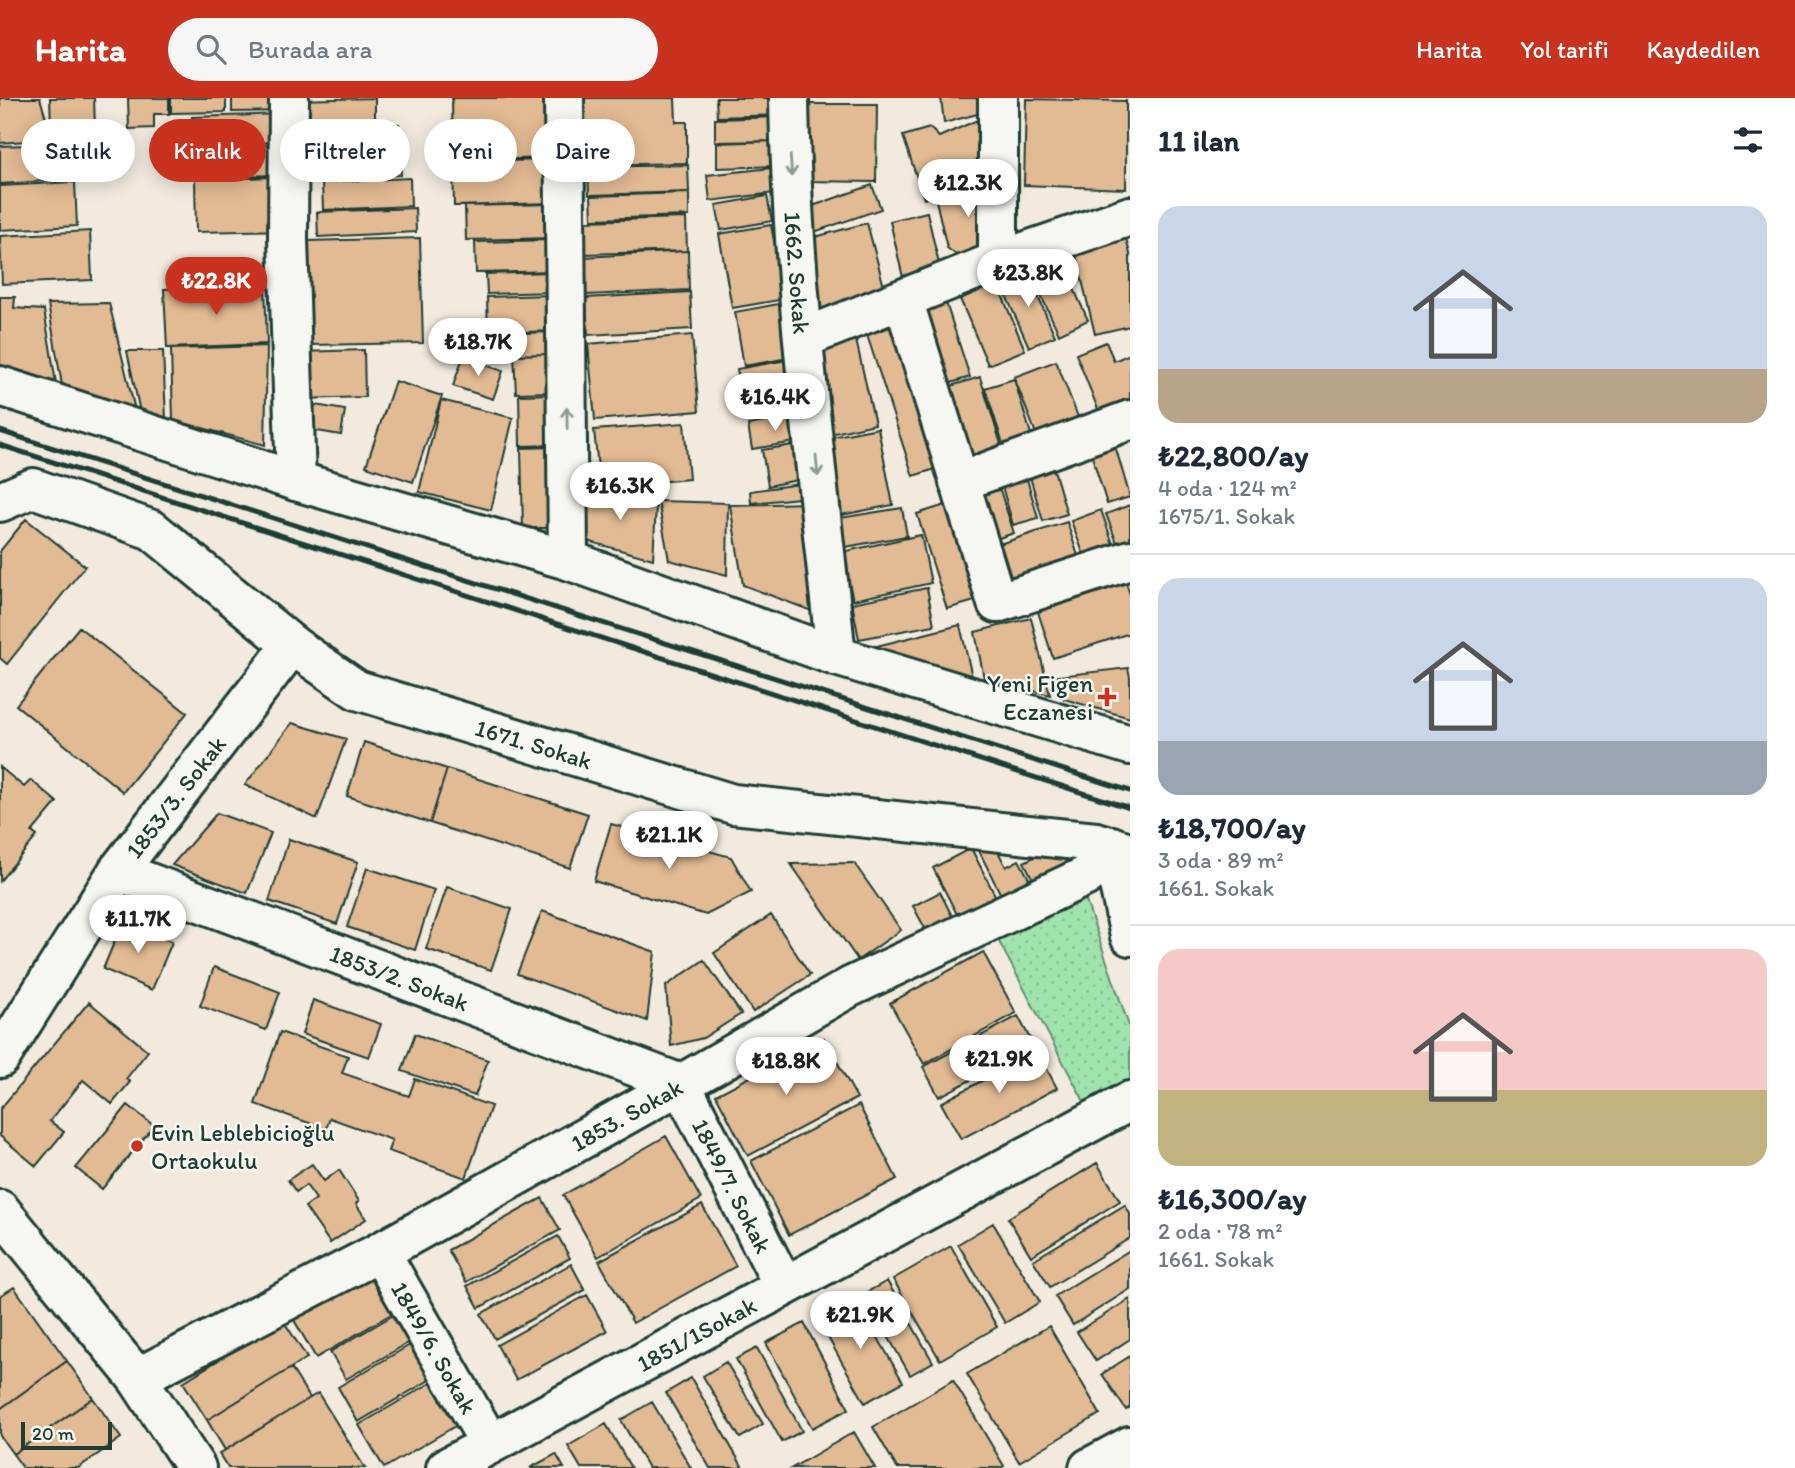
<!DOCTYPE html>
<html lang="tr">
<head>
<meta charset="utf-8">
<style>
  body { margin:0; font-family:Itim,sans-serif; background:#f6f6f7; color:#1f2937; height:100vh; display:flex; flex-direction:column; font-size:26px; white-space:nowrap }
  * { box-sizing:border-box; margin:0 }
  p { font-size:23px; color:#747a83 }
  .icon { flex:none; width:38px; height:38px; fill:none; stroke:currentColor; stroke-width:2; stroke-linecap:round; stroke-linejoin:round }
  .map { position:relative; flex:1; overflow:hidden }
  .sheet { display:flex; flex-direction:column; background:#fff; width:665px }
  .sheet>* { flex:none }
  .guide { position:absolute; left:21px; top:21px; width:665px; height:63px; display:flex; gap:14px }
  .scale { position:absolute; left:21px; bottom:18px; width:91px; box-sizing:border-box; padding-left:7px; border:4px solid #1f3d34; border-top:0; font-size:19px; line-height:24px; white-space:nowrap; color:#1f3d34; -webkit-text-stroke:5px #f6f6f2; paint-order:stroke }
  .price { position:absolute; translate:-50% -60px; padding:0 16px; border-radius:24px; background:#fff; color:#222; font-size:23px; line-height:46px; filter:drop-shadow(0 2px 4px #0008) }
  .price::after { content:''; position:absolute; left:50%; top:42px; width:21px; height:16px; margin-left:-10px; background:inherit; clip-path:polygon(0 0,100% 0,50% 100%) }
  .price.active { background:#c8321e; color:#fff }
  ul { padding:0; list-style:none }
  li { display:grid; align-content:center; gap:14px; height:371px; padding:0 28px }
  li+li { border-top:2px solid #e0e1e3 }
  li span { display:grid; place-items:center; height:217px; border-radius:21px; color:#555 }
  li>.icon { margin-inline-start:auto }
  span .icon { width:126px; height:126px; fill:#fffc; stroke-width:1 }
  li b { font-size:30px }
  h2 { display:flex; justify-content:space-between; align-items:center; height:84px; padding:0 28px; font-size:30px }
  .chip { padding:0 24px; border-radius:32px; background:#fff; box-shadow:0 4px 18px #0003; font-size:24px; line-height:63px }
  .chip.active { background:#c8321e; color:#fff }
  header { display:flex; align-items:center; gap:42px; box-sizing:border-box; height:98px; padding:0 35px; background:#c8321e; color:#fff }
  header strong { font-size:33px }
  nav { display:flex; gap:38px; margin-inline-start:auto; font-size:24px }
  .search { width:490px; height:63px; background:#f6f6f7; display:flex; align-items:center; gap:18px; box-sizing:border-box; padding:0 24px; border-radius:38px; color:#747a83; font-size:26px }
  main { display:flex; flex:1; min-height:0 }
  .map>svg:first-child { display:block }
  .grass { fill:url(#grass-dots); stroke:#609070; stroke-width:2 }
  .building { fill:#e2ba93; stroke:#1f3d34; stroke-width:2 }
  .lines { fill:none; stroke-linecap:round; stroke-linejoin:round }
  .minor-casing { stroke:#1f3d34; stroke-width:44 }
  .minor { stroke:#f6f6f2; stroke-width:38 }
  .rail { stroke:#1f3d34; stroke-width:5 }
  .oneway { stroke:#8a9a93 }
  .poi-dot { fill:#c8321e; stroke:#f6f6f2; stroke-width:2.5 }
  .labels { text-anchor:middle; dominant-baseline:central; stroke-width:5; stroke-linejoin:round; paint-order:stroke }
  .street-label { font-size:24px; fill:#1f3d34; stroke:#f6f6f2 }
  .poi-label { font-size:24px; fill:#1f3d34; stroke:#f6f6f2; text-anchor:end }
</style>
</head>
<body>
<header>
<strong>Harita</strong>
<div class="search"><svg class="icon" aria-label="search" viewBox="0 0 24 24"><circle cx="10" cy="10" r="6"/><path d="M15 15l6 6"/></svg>Burada ara</div>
<nav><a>Harita</a><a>Yol tarifi</a><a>Kaydedilen</a></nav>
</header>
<main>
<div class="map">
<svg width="1130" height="1370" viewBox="0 0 1130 1370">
  <defs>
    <pattern id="grass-dots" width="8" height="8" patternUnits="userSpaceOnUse" patternTransform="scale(1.75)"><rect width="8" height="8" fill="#a0e3ad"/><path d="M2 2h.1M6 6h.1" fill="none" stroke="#89c495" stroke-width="1.8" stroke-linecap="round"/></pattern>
  </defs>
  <rect width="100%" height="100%" fill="#f2eadf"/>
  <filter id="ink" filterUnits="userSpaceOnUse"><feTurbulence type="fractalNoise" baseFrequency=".0143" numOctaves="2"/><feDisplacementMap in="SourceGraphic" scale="14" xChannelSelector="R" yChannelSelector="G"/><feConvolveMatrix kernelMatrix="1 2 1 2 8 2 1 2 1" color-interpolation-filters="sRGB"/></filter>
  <g filter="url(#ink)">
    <path class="grass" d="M1085 800 1130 931V988L1087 1009 997 840Z"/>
    <path class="building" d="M0 0H40L52 41 0 45Z
      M50 0H94L95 31H51Z
      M128 0H169V16H154V30L129 31Z
      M171 0H226V14L171 15Z
      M232 0H285V13L232 14Z
      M375 0V25L297 27 296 2Z
      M452 0H549L551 60 453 63Z
      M583 0H675L676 24H687V65L584 67Z
      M716 0H783V17L717 19Z
      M941 0H995L996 11 944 25Z
      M1026 1 1126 3V91L1024 87Z
      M804 6H877L876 84 803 83Z
      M284 16 285 44 194 47 192 19Z
      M991 16 994 74 924 101 903 38 930 30 939 39Z
      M779 19 780 43 715 44V21Z
      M399 26 401 77 322 80 321 28Z
      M777 43 778 68 717 70V45Z
      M59 46 61 82 0 86V48Z
      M235 47 236 77 193 78 192 48Z
      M283 47 284 77 240 78 239 48Z
      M552 62 553 105 454 108 453 64Z
      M688 67 689 94 589 97 588 69Z
      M772 70 775 95 710 103 707 77Z
      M989 77 996 153 962 161 947 150 935 98Z
      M284 79 286 132 196 134 195 81Z
      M410 80 411 108 323 112 322 84Z
      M75 84 77 128 0 132V88Z
      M872 87 881 111 814 134 807 110Z
      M689 95V118L592 121 591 98Z
      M767 98 772 123 721 132 716 107Z
      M553 106 554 140 466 142 465 108Z
      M415 110 416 134 318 139 317 114Z
      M927 114 941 175 904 184 890 123Z
      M686 120 687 153 584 156 583 123Z
      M867 125 887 200 820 217 800 143Z
      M771 127 785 201 732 210 719 136Z
      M90 133 92 182 2 186 0 138Z
      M420 140 423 245 310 247 307 143Z
      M1126 140 1130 156V228L1095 236 1075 153Z
      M552 142 553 173 476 175 475 144Z
      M688 153 689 192 586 197 584 159Z
      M1060 160 1088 222 1059 236 1030 174Z
      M1027 173 1055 238 1029 249 1000 184Z
      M554 174 555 194 487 196 486 176Z
      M997 185 1025 252 988 267 960 201Z
      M265 188 267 246 167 250 164 191Z
      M690 194 692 231 588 237 586 200Z
      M554 197 555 233 488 235 487 199Z
      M0 199H15L14 210 44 212 57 291 0 276Z
      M109 205 135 312 63 293 48 206Z
      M784 205 794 259 744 268 735 214Z
      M946 205 970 279 938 289 914 216Z
      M902 225 948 367 913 378 867 237Z
      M552 234 553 256 500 257V236Z
      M692 237 699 313 595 322 588 246Z
      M856 242 875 326 830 336 811 252Z
      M1106 244 1114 263 1130 256V310L1102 321 1076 256Z
      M267 248 265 347 173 322 171 251Z
      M364 252 365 299 302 301 301 254Z
      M127 253H163L166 321 140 314Z
      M551 256 553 294 516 295 514 257Z
      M463 259 503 273 493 301 453 288Z
      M793 261 798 288 742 299 737 271Z
      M1056 263 1080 324 1038 341 1014 279Z
      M980 279 1004 356 963 369 938 292Z
      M1014 281 1034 346 1006 355 985 290Z
      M395 283 442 298 413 384 366 368Z
      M555 296 556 347 520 348 519 297Z
      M441 302 513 320 491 412 419 394Z
      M303 305 345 312 341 337 299 330Z
      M797 318 801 343 752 351 748 327Z
      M684 325 689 381 600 389 594 332Z
      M878 330 893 407 841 417 826 340Z
      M1114 344 1130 399 1107 406 1090 352Z
      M800 346 807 380 768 388 762 352Z
      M557 349 559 430H523L521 350Z
      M1052 365 1067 416 1043 423 1028 372Z
      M1025 374 1038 420 1013 427 1000 381Z
      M997 383 1014 435 987 444 969 392Z
      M807 385 808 399 751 405 750 393Z
      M588 388 626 390 625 406 656 408 653 461 587 443Z
      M658 403 728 405 727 477 669 462Z
      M955 404 985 500 947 511 917 416Z
      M809 405 825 518 743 487 730 407Z
      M1130 407V455L1122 458 1106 416Z
      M902 410 907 438 845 449 840 420Z
      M1101 412 1116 455 1087 465 1071 423Z
      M26 421 85 468 7 566 0 560V453Z
      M1067 424 1081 467 1002 493 987 450Z
      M921 437 931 485 853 502 842 454Z
      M1126 485 1130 496V535L1053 560 1038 514Z
      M927 490 934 527 859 541 852 505Z
      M1031 520 1050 597 984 581 975 534Z
      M960 527 972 579 865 551Z
      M79 529 187 615 123 694 16 607Z
      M1128 570 1130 579V620L1064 601 1058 578Z
      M292 625 346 641 317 721 245 687Z
      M364 644 447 671 430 725 347 698Z
      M0 669 24 689 31 682 57 704 32 734 37 738 0 783Z
      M447 671 588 716 570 770 430 725Z
      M217 715 271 735 247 795 172 767Z
      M611 726 731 759 751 794 706 817 594 783Z
      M289 741 358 764 337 826 269 803Z
      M992 742 1006 769 1019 762 1033 788 1004 803 977 749Z
      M1068 742 1080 767 1037 789 1024 764Z
      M971 750 999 805 961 824 933 770Z
      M854 765 901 832 858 862 791 766Z
      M367 770 434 792 415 852 347 829Z
      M447 789 512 811 491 872 426 851Z
      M940 794 955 824 929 838 913 808Z
      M542 813 655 854 647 923 517 876Z
      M771 817 810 877 753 914 714 855Z
      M123 823 172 844 152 892 103 871Z
      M983 854 1016 915 924 966 890 905Z
      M704 862 741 916 703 940 671 948 666 888Z
      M214 869 280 894 266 932 200 908Z
      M313 902 381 926 369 959 302 936Z
      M89 904 148 953 126 981 130 984 112 1006 83 982 50 1023 64 1034 36 1068 0 1038V1011Z
      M1018 918 1034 948 939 999 923 969Z
      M280 934 348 958 342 975 409 998 415 981 491 1008 466 1080 388 1053 392 1042 330 1020 326 1031 255 1006Z
      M415 936 488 962 475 998 402 973Z
      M824 940 857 1000 748 1058 716 997Z
      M1037 953 1057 990 961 1041 941 1005Z
      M128 1007 154 1028 102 1091 76 1070Z
      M859 1007 897 1081 789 1137 751 1063Z
      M666 1038 701 1101 598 1159 563 1097Z
      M1097 1065 1120 1103 1031 1158 1008 1120Z
      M312 1066 324 1083 339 1072 359 1103 356 1106 366 1121 330 1145 305 1109 316 1101 306 1087 296 1094 288 1082Z
      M542 1100 560 1132 466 1184 448 1152Z
      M702 1107 736 1168 633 1225 599 1163Z
      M1125 1107 1130 1116V1140L1050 1189 1033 1162Z
      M993 1125 1040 1204 1005 1225 958 1146Z
      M558 1138 570 1160 479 1210 467 1188Z
      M951 1148 997 1229 940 1262 893 1181Z
      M1130 1152V1191L1073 1227 1055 1198Z
      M571 1166 585 1192 495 1241 481 1216Z
      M380 1171 403 1209 316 1260 294 1222Z
      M887 1183 933 1264 910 1277 864 1196Z
      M14 1189 67 1263 0 1311V1198Z
      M587 1197 607 1233 516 1282 497 1247Z
      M856 1201 903 1284 865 1305 818 1222Z
      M1130 1201V1241L1096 1263 1077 1234Z
      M404 1211 420 1238 346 1281 330 1254Z
      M283 1222 307 1260 207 1322 183 1284Z
      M804 1225 849 1311 812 1330 766 1245Z
      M1049 1228 1100 1316 1019 1364 967 1276Z
      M422 1240 443 1274 358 1324 338 1289Z
      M757 1250 802 1333 782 1344 736 1261Z
      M1130 1258V1309L1126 1312 1102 1276Z
      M67 1263 93 1300 13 1356 0 1338V1311Z
      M726 1264 763 1326 740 1340 703 1278Z
      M291 1270 310 1300 225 1352 207 1322Z
      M444 1277 469 1320 384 1370 359 1327Z
      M691 1280 742 1368 739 1370H710L666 1295Z
      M953 1282 1004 1368 1000 1370H897L873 1329Z
      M318 1295 365 1370H228L219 1356Z
      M93 1300 121 1340 78 1370H23L13 1356Z
      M652 1304 691 1370H648L621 1322Z
      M606 1326 631 1370H581L568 1348Z
      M854 1334 875 1370H792Z
      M556 1356 564 1370H530Z"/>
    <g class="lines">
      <defs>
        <g id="minor">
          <path d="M289 0 288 141 296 383"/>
          <path d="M564 0 568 462"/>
          <path id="s1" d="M789 0C792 186 817 373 836 558"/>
          <path d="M998 163V0"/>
          <path d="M903 201 997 505 1130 462"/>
          <path d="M804 240 998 163 1130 118"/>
          <path d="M0 288 296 383 568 462 836 558 1130 647"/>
          <path d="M959 384 1130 322"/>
          <path id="s2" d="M0 404 33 390 152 432 292 547 357 592 733 706 1096 744 1130 754"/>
          <path d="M1111 748 1130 838"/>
          <path id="s3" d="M118 773 681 986"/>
          <path id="s4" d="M0 960 118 773 292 547"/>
          <path id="s5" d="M681 986 783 1187"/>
          <path d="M0 1112 137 1280 196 1370"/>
          <path id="s6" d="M380 1154 490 1346"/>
          <path id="s7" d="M137 1280 380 1154 681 986 850 889 1086 778 1111 748"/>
          <path id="s8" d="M446 1370 1130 1003"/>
          <path d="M1089 1370 1130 1348"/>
        </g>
      </defs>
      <use href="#minor" class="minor-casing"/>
      <use href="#minor" class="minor"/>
      <path class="rail" d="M0 333 1130 693
        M0 347 1130 710"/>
    </g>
    <defs><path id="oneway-shaft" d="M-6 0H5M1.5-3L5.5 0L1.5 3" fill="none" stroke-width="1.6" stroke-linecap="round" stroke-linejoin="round" transform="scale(1.75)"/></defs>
    <g class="oneway">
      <use href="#oneway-shaft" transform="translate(791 68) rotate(86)"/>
      <use href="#oneway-shaft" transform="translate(567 320) rotate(-91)"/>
      <use href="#oneway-shaft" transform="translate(817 368) rotate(84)"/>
    </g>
  </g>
  <g class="poi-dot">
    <path d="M1103.5 588.5h7v7h7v7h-7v7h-7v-7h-7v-7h7z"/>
    <circle cx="137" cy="1048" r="7"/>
  </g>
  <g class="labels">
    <g class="street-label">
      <text stroke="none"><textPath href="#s1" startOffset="175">1662. Sokak</textPath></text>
      <text stroke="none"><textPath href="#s2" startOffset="607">1671. Sokak</textPath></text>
      <text stroke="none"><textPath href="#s4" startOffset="315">1853/3. Sokak</textPath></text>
      <text stroke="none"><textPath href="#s3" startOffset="301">1853/2. Sokak</textPath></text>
      <text stroke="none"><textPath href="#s7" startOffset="556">1853. Sokak</textPath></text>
      <text stroke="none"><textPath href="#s5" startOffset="114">1849/7. Sokak</textPath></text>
      <text stroke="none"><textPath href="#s8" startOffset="284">1851/1Sokak</textPath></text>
      <text stroke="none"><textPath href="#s6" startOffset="110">1849/6. Sokak</textPath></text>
    </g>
    <g class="poi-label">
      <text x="1093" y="585">Yeni Figen<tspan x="1093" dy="28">Eczanesi</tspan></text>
      <text x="151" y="1034" text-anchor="start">Evin Leblebicioğlu<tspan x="151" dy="28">Ortaokulu</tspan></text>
    </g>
  </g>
</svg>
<div class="scale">20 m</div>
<b class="price" style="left:968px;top:121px">₺12.3K</b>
<b class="price" style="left:1028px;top:211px">₺23.8K</b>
<b class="price active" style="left:216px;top:219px">₺22.8K</b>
<b class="price" style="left:478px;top:280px">₺18.7K</b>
<b class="price" style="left:775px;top:335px">₺16.4K</b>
<b class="price" style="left:620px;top:424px">₺16.3K</b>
<b class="price" style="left:669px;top:773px">₺21.1K</b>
<b class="price" style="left:138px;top:857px">₺11.7K</b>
<b class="price" style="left:999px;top:997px">₺21.9K</b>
<b class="price" style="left:786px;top:999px">₺18.8K</b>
<b class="price" style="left:860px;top:1253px">₺21.9K</b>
<div class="guide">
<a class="chip">Satılık</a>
<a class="chip active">Kiralık</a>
<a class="chip">Filtreler</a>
<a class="chip">Yeni</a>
<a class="chip">Daire</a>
</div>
</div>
<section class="sheet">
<h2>11 ilan<svg class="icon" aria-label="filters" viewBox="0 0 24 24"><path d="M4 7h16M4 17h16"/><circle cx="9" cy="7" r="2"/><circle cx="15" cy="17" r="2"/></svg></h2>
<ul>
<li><span style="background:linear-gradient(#c9d6e8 75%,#b9a48a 0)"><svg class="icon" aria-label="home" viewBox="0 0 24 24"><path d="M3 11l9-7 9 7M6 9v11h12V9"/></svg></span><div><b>₺22,800/ay</b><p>4 oda · 124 m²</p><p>1675/1. Sokak</p></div></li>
<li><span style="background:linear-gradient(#c9d6e8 75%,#9aa5b1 0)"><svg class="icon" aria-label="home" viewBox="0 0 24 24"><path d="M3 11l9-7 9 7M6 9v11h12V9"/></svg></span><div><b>₺18,700/ay</b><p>3 oda · 89 m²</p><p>1661. Sokak</p></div></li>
<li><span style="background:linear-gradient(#f6c9c9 65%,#c2b280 0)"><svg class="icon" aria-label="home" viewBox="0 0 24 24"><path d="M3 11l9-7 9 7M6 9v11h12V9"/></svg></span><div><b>₺16,300/ay</b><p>2 oda · 78 m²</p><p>1661. Sokak</p></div></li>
</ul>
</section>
</main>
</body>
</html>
